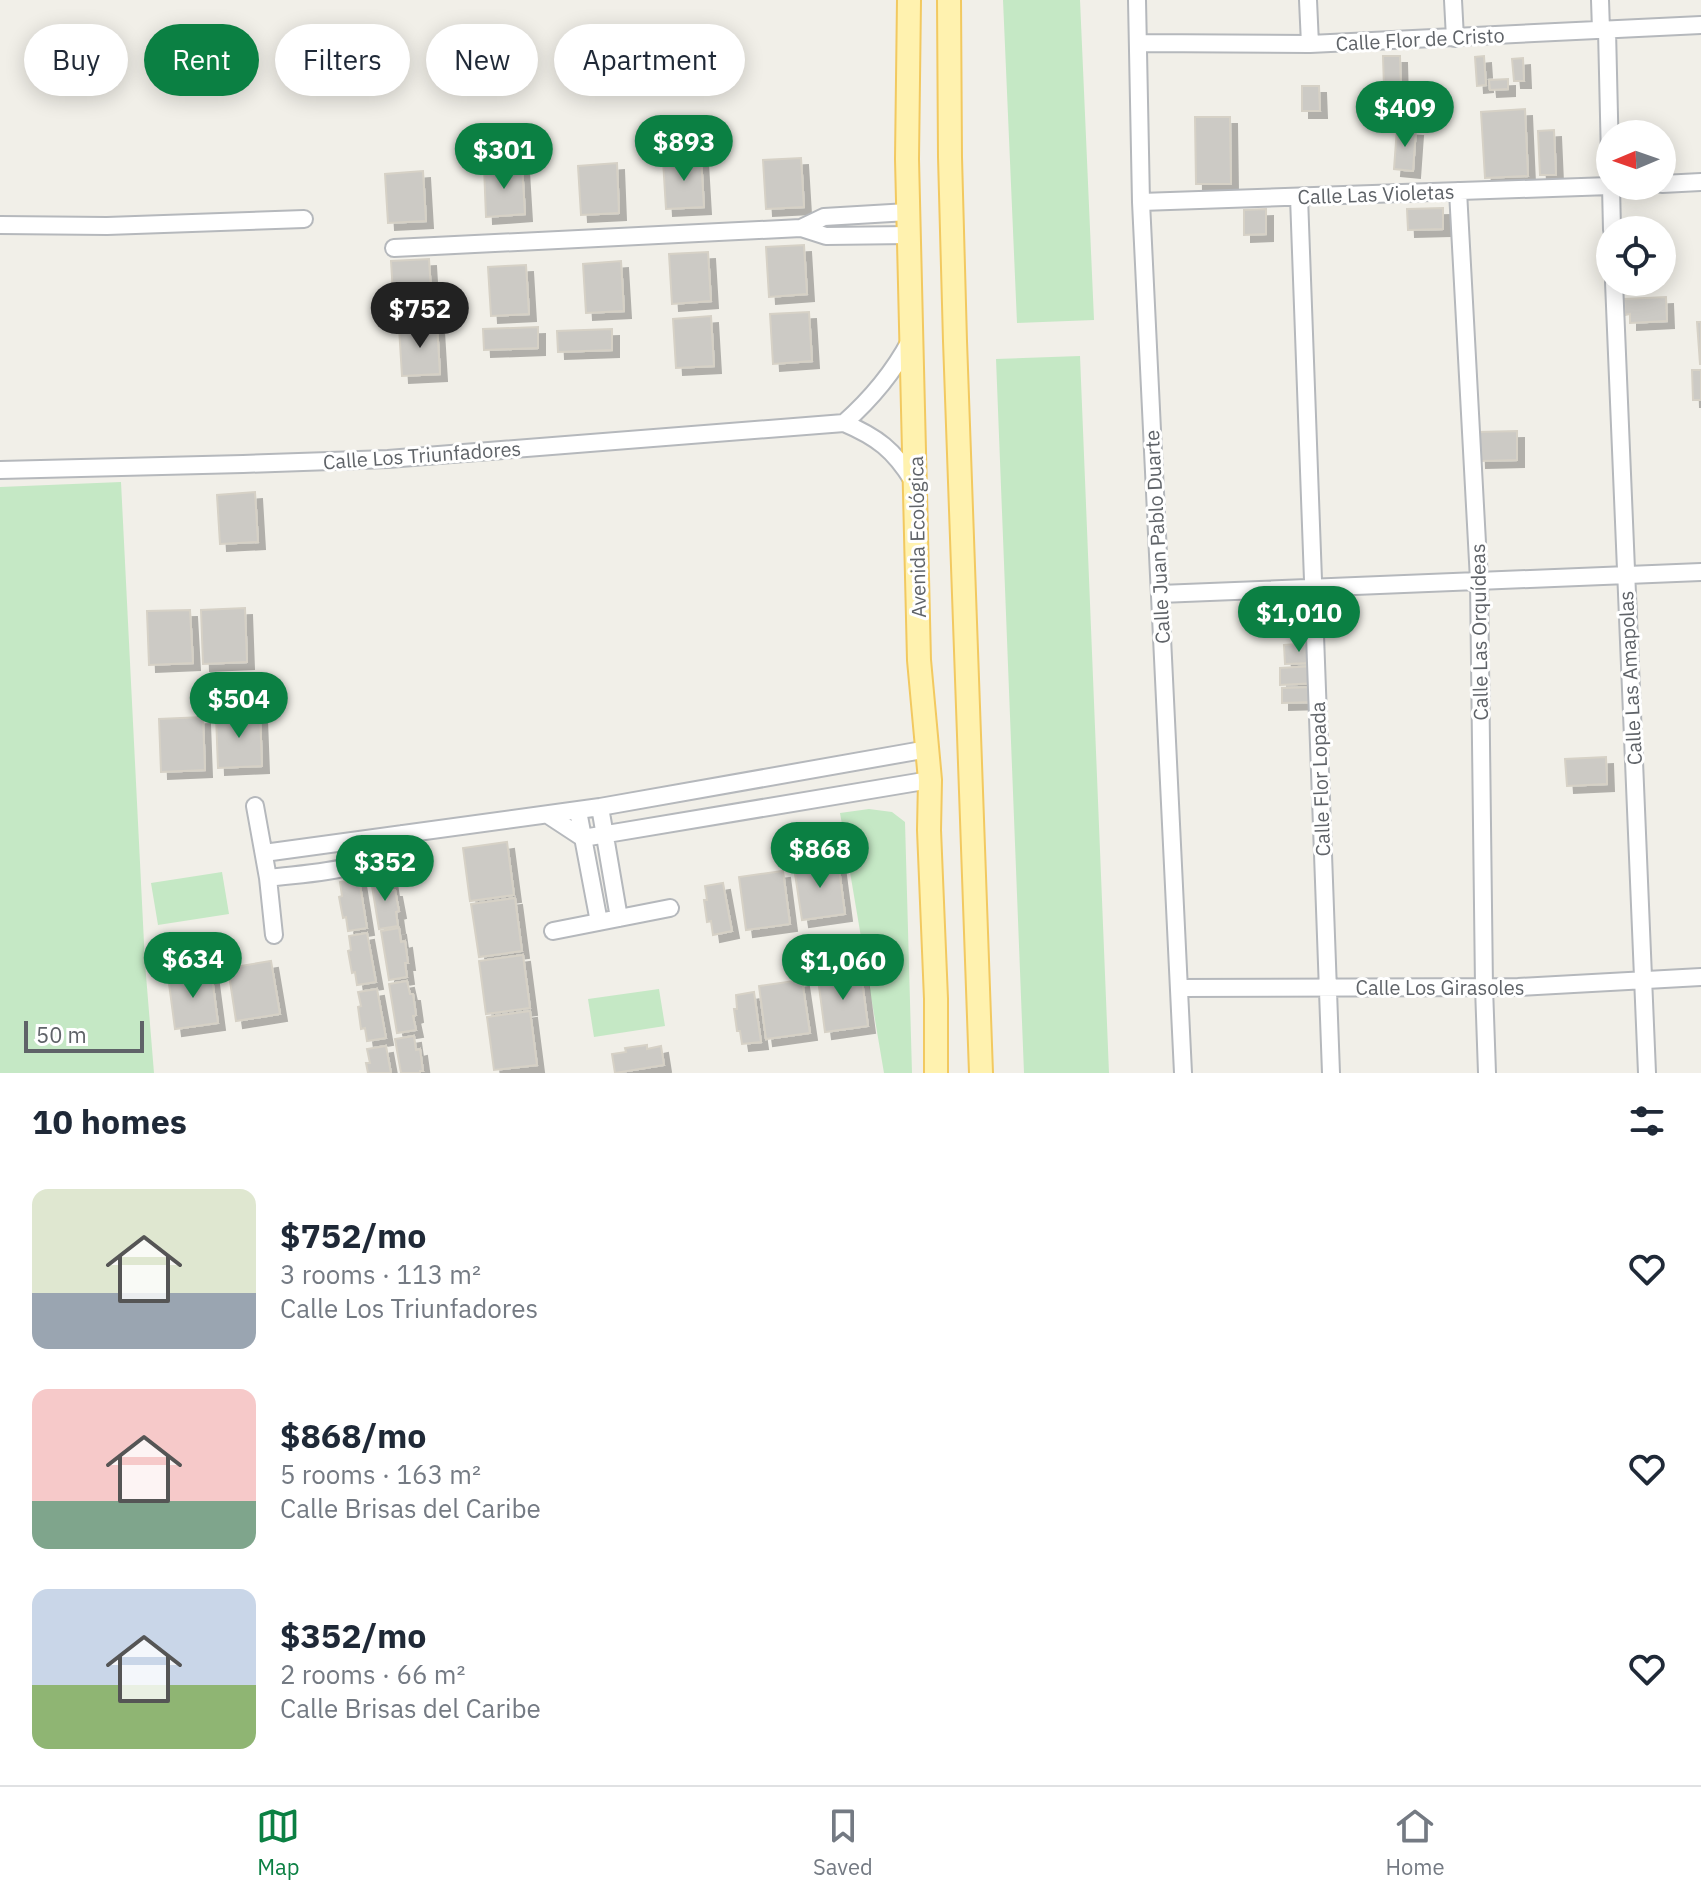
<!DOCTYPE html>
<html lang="en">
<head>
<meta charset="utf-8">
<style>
  body { margin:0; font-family:"IBM Plex Sans",sans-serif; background:#f2f2f3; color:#1f2937; height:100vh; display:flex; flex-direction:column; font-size:30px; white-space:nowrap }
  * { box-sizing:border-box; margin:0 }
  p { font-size:26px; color:#747a83 }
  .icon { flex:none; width:44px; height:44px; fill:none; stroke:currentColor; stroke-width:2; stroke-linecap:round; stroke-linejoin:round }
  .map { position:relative; height:1073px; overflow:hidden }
  .sheet { display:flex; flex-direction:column; background:#fff; flex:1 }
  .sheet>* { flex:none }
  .guide { position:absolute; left:24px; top:24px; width:800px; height:72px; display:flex; gap:16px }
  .needle { width:52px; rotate:268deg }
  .fabs { position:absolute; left:1596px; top:120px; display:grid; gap:16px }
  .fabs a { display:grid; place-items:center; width:80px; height:80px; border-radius:50%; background:#fff; box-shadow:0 4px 20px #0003; font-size:40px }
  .scale { position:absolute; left:24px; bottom:20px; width:120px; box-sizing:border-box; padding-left:8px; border:4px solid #5f6368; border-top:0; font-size:22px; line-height:28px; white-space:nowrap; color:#5f6368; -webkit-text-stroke:6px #fff; paint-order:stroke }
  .price { position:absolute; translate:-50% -68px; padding:0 18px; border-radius:28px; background:#0b8043; color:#fff; font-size:26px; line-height:52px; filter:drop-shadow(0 2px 4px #0008) }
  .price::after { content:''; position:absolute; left:50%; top:48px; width:24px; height:18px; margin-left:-12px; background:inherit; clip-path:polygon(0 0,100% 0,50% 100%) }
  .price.on { background:#222; color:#fff }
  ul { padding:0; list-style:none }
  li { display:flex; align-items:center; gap:24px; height:200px; padding:0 32px }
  li span { display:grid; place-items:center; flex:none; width:224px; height:160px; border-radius:16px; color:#555 }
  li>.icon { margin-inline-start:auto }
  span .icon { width:96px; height:96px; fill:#fffc; stroke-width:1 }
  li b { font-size:34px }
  h2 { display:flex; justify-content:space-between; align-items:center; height:96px; padding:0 32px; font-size:34px }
  .pill { padding:0 28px; border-radius:36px; background:#fff; box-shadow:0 4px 20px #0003; font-size:28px; line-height:72px }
  .pill.on { background:#0b8043; color:#fff }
  .menu { display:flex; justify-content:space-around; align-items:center; height:112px; border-top:2px solid #e0e1e3; background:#fff; font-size:22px; color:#747a83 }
  .menu a { display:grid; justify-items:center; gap:4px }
  .menu .on { color:#0b8043 }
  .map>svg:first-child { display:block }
  .green { fill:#c5e8c5 }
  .building { fill:#cccac5; stroke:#d6d1c6; stroke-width:2; filter:url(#shadow) }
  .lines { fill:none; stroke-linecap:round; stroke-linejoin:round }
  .minor-casing { stroke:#b5b8bc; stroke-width:20 }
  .major-casing { stroke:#f2c960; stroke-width:26 }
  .minor { stroke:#fff; stroke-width:16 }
  .major { stroke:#fff2af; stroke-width:22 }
  .labels { text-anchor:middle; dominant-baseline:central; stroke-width:6; stroke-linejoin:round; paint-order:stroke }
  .street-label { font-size:20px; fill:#5f6368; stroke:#fff }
</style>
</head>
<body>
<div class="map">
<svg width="1701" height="1073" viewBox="0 0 1701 1073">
  <defs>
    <filter id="shadow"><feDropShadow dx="7" dy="7" stdDeviation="0" flood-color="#0004"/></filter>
  </defs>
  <rect width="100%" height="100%" fill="#f1efe8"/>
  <path class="green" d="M1003 0H1080L1094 320 1017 323Z
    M1080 356 1109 1073H1024L996 359Z
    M121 482 145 963 154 1073H0V487Z
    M869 809 892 812 905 822 912 1073H884L840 813Z
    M222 872 229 914 158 925 151 883Z
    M659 989 665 1026 594 1037 588 999Z"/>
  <path class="building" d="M1383 56H1400L1401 92 1398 94 1382 95V89L1384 88Z
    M1484 56 1486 85 1477 86 1475 57Z
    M1523 58 1524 81H1514L1512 59Z
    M1508 79V89L1490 90 1489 80Z
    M1302 86H1319L1320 111H1302Z
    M1525 109 1528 176 1485 178 1481 112Z
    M1195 117H1230L1231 184H1196Z
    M1397 128 1416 129 1413 171 1394 169Z
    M1554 130 1556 175H1540L1538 131Z
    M701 157 704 207 666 209 663 160Z
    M801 158 804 207 766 209 763 160Z
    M617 163 619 213 581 215 578 166Z
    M522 165 525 214 486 217 484 167Z
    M423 171 426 221 388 223 385 174Z
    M1443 208V229L1408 230 1407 209Z
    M1266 209V234L1244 235V210Z
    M804 245 807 294 769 297 766 247Z
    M708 252 711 301 672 304 669 254Z
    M429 259 432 308 394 310 391 261Z
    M621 261 624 311 586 313 583 264Z
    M526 265 529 314 491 316 488 267Z
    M1666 297 1667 321 1630 323V314L1625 315 1624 299Z
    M809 312 812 361 773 364 770 314Z
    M711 316 714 366 676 368 673 319Z
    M1697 322H1701V364H1700Z
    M437 325 440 374 402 376 399 327Z
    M538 327V348L484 350 483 329Z
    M612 329V350L558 352 557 331Z
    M1692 370H1701V400H1693Z
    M1517 431V460L1479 461 1478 432Z
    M255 492 258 542 220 544 217 495Z
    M245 608 247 662 203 664 201 610Z
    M190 610 193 663 149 665 147 611Z
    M1313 643 1314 663 1285 664 1284 645Z
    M1315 666 1316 683 1280 685V668Z
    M1316 687V702L1282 703V688Z
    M260 713 262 766 218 768 216 715Z
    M203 717 205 770 161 772 159 719Z
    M1606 757 1607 784 1567 786 1565 759Z
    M507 842 514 895 470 901 463 848Z
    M838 861 845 914 802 920 794 867Z
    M783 871 790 924 746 930 739 877Z
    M390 877 392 890H395L399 911 396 912 398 926 379 929 371 880Z
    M359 879 367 928 348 931 346 917 343 918 339 897 342 896 340 882Z
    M723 883 732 931 713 935 711 921 707 922 704 900H707L705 886Z
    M515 898 522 951 479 957 471 904Z
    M399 928 401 942 405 941 408 963H405L407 977 389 980 381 931Z
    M367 933 376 982 357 985 355 972 352 973 348 951 351 950 349 936Z
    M523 955 530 1008 486 1014 479 961Z
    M271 961 280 1014 236 1021 228 968Z
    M211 970 218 1023 175 1029 168 976Z
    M861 973 868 1026 825 1032 818 979Z
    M802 980 810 1033 766 1039 759 986Z
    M407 981 410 994H413L416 1015 413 1016 416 1030 397 1033 389 984Z
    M377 989 386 1038 367 1041 365 1028 361 1029 358 1007 361 1006 358 992Z
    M754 992 761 1042 742 1044 740 1031H737L734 1009H737L736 995Z
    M530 1011 537 1065 494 1070 487 1017Z
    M414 1036 416 1050 420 1049 423 1071H420V1073H401L395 1039Z
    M647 1045V1049L661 1046 664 1065 615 1073 612 1054 626 1052 625 1048Z
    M386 1046 391 1073H368L366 1063H370L367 1049Z"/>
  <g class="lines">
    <defs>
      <path id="minor" d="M1137 0 1141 202 1183 1073
        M1308 0 1310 44
        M1453 0 1455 38
        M1600 0 1601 30
        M1607 30 1610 159
        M1138 43 1310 44 1701 25
        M1662 184 1701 182
        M1611 186 1612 230
        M1458 191 1479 580 1484 987 1487 1073
        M1299 197 1331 1073
        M1141 202 1610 186
        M0 225 107 226 304 219
        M801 228 824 217 908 212
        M394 248 801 228 826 236 909 235
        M1614 282 1647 1073
        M844 423C871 399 893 373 910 341
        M0 470 243 464 388 459 844 423C877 437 894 450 913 481
        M1160 594 1701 572
        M255 806 268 878 274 935
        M600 807 619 918
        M578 811 599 922
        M548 815 583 838 930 780
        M264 853 600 807 928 749
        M268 878C314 872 371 874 402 834
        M553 931 670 908
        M1179 988 1518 987 1701 977"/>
      <path id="major" d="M909 0 907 159 919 660 930 780 929 830 936 999V1073
        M949 0 950 157 955 341 981 1073"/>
    </defs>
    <use href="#minor" class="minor-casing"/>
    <use href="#major" class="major-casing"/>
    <use href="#minor" class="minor"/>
    <use href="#major" class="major"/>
  </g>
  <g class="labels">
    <g class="street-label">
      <text transform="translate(1420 39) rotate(-3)">Calle Flor de Cristo</text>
      <text transform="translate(1376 194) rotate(-2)">Calle Las Violetas</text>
      <text transform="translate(422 455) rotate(-4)">Calle Los Triunfadores</text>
      <text transform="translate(917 537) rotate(-91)">Avenida Ecológica</text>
      <text transform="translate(1157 537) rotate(-93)">Calle Juan Pablo Duarte</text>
      <text transform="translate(1479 632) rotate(-91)">Calle Las Orquídeas</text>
      <text transform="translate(1630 678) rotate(-93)">Calle Las Amapolas</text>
      <text transform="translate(1320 779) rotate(-92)">Calle Flor Lopada</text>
      <text x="1440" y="987">Calle Los Girasoles</text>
    </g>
  </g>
</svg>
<div class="fabs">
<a><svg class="needle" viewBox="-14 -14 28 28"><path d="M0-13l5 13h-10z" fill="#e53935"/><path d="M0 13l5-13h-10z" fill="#747a83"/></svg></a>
<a><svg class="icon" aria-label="locate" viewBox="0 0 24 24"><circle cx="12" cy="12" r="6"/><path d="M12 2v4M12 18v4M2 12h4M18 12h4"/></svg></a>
</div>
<div class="scale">50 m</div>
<b class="price" style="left:1405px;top:149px">$409</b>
<b class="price" style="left:684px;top:183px">$893</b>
<b class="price" style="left:504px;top:191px">$301</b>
<b class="price on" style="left:420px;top:350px">$752</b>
<b class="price" style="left:1299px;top:654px">$1,010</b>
<b class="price" style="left:239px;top:740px">$504</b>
<b class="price" style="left:820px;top:890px">$868</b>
<b class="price" style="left:385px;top:903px">$352</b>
<b class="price" style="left:193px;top:1000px">$634</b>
<b class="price" style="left:843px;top:1002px">$1,060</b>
<div class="guide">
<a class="pill">Buy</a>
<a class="pill on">Rent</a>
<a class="pill">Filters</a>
<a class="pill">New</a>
<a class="pill">Apartment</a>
</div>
</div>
<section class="sheet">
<h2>10 homes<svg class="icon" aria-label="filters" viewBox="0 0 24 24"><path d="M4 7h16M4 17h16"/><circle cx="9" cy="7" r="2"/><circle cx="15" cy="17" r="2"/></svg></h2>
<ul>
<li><span style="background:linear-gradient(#dfe7d0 65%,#9aa5b1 0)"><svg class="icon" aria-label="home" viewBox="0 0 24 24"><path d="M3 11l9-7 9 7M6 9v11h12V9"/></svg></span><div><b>$752/mo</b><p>3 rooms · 113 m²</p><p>Calle Los Triunfadores</p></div><svg class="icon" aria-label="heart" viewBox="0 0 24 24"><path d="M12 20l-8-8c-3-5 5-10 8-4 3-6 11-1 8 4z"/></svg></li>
<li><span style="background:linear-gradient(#f6c9c9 70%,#7fa58c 0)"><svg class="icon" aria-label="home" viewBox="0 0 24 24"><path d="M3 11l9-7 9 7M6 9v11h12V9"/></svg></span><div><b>$868/mo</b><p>5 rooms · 163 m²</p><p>Calle Brisas del Caribe</p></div><svg class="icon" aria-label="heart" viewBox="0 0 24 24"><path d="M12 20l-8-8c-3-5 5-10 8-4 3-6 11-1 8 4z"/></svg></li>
<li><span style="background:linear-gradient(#c9d6e8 60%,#8fb573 0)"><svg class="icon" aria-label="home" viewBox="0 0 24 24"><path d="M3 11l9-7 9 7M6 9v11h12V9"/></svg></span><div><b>$352/mo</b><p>2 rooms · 66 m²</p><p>Calle Brisas del Caribe</p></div><svg class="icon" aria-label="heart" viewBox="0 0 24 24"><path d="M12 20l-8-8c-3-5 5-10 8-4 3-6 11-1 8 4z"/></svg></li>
</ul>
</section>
<nav class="menu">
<a class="on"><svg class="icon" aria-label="map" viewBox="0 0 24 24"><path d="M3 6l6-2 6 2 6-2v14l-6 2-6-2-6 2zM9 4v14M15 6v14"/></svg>Map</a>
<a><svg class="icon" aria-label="saved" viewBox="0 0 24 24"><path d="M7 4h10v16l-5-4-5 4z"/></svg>Saved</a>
<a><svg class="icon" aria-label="home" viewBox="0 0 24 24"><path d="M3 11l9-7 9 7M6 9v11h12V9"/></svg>Home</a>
</nav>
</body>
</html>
